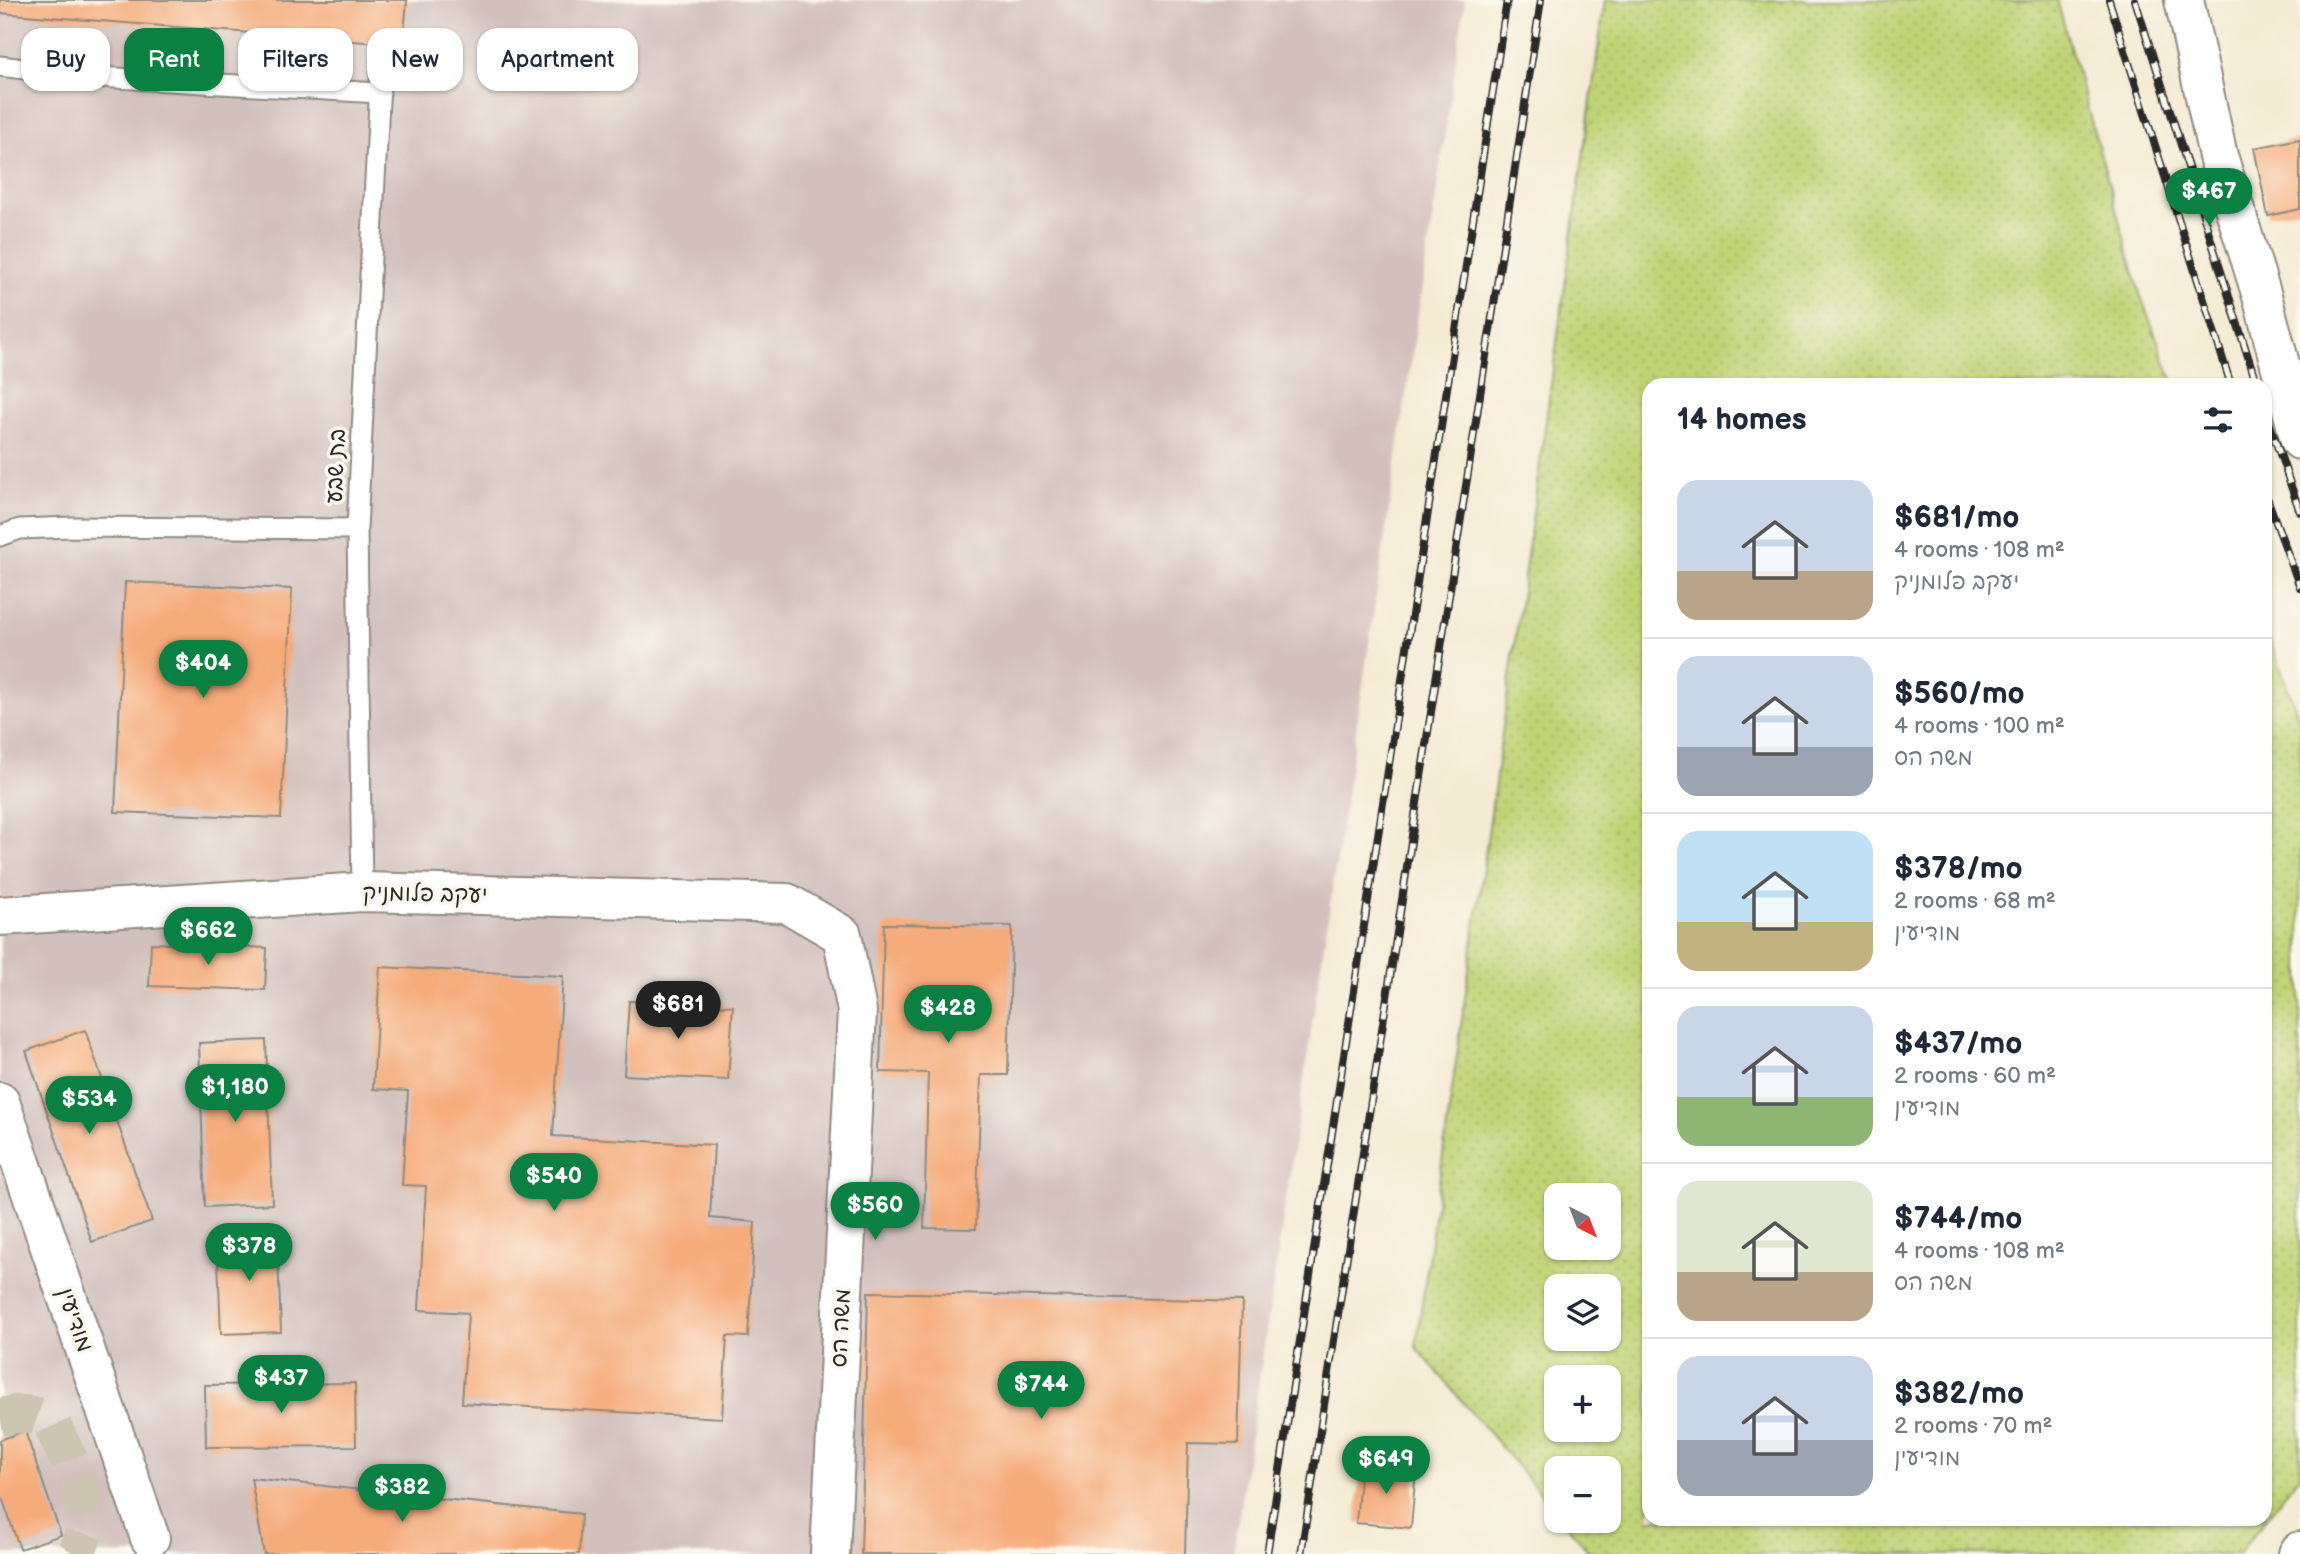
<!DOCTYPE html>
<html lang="en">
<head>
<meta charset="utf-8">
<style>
  body { margin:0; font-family:"Balsamiq Sans","Playpen Sans Hebrew",sans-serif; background:#f2f2f3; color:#1f2937; height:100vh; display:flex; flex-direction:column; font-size:26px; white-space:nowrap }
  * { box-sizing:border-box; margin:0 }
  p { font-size:23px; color:#747a83 }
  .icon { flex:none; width:38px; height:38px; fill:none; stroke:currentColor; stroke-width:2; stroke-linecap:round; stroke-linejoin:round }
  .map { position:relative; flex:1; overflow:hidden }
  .sheet { position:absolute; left:1642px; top:378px; width:630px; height:1148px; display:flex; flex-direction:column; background:#fff; border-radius:21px; box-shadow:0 2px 5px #0004 }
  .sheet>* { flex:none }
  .guide { position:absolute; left:21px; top:28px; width:665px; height:63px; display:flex; gap:14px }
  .needle { width:46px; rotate:138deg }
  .buttons { position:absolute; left:1544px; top:1183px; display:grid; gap:14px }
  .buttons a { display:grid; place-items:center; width:77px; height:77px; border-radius:14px; background:#fff; box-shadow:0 2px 5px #0004; font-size:35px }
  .price { position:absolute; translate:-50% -60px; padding:0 16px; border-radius:24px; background:#0b8043; color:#fff; font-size:23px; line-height:46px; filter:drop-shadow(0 2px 4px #0008) }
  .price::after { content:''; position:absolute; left:50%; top:42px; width:21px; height:16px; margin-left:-10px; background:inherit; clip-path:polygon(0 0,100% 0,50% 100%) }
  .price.selected { background:#222; color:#fff }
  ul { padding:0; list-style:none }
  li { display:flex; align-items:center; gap:21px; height:175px; padding:0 35px }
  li+li { border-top:2px solid #e0e1e3 }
  li span { display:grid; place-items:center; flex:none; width:196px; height:140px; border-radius:21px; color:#555 }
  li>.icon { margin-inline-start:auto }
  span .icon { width:84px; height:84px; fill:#fffc; stroke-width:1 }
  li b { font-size:30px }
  h2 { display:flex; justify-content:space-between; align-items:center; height:84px; padding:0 35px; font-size:30px }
  .chip { padding:0 24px; border-radius:21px; background:#fff; box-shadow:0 2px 5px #0004; font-size:24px; line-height:63px }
  .chip.selected { background:#0b8043; color:#fff }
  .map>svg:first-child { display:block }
  .industrial { fill:#d1c0bc }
  .grass { fill:url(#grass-dots); stroke:#767f50; stroke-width:2; fill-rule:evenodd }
  .building { fill:#f5ab7a }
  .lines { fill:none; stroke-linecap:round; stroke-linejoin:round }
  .street-tunnel { stroke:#ccc5b2; stroke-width:38; stroke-dasharray:38 19; stroke-linecap:butt }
  .lane-casing { stroke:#908b80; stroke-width:23 }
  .street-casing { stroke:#908b80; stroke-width:42 }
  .lane { stroke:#fff; stroke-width:19 }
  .street { stroke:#fff; stroke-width:38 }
  .rail-casing { stroke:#2b2b2b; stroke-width:8 }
  .rail { stroke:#fbf7ec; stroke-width:5; stroke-dasharray:16; stroke-linecap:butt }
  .labels { text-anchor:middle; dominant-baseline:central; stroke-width:7; stroke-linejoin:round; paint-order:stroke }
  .street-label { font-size:23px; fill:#2b2b2b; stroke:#fbf7ec }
</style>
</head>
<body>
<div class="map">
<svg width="2300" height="1554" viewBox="0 0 2300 1554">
  <defs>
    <pattern id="grass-dots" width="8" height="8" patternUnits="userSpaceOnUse" patternTransform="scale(1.75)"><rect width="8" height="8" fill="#c0d376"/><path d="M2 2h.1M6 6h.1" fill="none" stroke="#a5b566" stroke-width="1.8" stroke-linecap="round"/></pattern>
  </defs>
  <rect width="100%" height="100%" fill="#fbf7ec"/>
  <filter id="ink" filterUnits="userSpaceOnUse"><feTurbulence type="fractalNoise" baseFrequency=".0143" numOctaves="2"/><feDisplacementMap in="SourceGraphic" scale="14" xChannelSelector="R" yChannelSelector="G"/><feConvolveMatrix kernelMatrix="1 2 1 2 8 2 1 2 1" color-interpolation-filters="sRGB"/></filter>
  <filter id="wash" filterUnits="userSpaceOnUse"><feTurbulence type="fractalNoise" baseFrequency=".00686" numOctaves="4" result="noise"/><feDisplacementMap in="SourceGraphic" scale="28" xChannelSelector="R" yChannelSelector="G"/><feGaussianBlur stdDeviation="1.57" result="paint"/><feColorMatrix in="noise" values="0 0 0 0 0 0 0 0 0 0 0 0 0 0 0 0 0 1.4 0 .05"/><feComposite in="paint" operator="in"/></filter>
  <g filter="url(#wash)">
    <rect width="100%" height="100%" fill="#f4ebd4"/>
    <path class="industrial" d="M0 0H1465L1233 1554H0Z"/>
    <path class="grass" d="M1605 0H2057L2139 291 2174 385H1648V1519H2264L2265 626 2300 721V1474L2239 1554H1591L1563 1521H1608V1468H1556V1512L1416 1347ZM1556 1195H1608V1248H1556ZM1556 1286H1608V1339H1556ZM1556 1377H1608V1430H1556Z"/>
    <g id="blocks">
      <path class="building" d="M0 0H407L403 45 0 13Z
        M2300 139V209L2268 216 2254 148Z
        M125 582 292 589 281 818 115 812Z
        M884 924 1012 926 1008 1075H981L976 1229 924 1228 928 1073 880 1072Z
        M151 943 267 948 265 990 149 986Z
        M380 967 563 976 553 1136 714 1145 710 1218 755 1222 748 1337 727 1336 722 1418 462 1403 468 1313 419 1310 426 1186 402 1185 408 1091 373 1089Z
        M629 1001 733 1006 728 1080 624 1075Z
        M85 1030 152 1221 92 1242 26 1051Z
        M266 1040 272 1204 205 1207 199 1043Z
        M277 1232 281 1332 221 1334 217 1235Z
        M868 1292 1242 1301 1238 1444 1188 1443 1185 1554H861Z
        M355 1383 356 1446 206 1447 205 1385Z
        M25 1431 61 1535 20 1549 0 1492V1440Z
        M1361 1464 1416 1469 1411 1528 1356 1523Z
        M251 1478 581 1514 579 1554H264Z"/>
    </g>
  </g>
  <g filter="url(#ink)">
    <use href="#blocks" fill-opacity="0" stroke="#908b80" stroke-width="2"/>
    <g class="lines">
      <path class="street-tunnel" d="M0 1417C20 1413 35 1411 52 1424 68 1462 103 1515 74 1554"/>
      <defs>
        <path id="lane" d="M0 66 81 76 380 93
          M0 536 20 529 71 527 357 529
          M362 892 357 529 382 44"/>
        <path id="street" d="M2184 0 2218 156 2262 296 2300 440
          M0 916 362 892 787 903 842 935 857 1011 830 1554
          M0 1102 150 1538
          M2298 1554 2300 1551"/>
      </defs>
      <use href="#lane" class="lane-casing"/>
      <use href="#street" class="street-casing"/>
      <use href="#lane" class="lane"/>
      <use href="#street" class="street"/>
      <defs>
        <path id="rail" d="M2109 0 2231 385
          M2135 0 2257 385
          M2264 408 2300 512
          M2264 490 2300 587
          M1267 1554 1507 0
          M1301 1554 1541 0"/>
      </defs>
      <use href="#rail" class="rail-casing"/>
      <use href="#rail" class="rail"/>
    </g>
  </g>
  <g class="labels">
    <g class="street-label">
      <text transform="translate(336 466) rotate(-87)">בת שבע</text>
      <text transform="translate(425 894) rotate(1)">יעקב פלומניק</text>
      <text transform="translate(75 1320) rotate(71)">מודיעין</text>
      <text transform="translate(841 1328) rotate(-87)">משה הס</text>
    </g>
  </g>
</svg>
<div class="buttons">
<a><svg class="needle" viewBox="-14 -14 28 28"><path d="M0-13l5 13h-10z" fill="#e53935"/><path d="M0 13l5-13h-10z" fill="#747a83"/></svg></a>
<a><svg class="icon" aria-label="layers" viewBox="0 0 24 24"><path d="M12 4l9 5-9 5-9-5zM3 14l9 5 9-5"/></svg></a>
<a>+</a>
<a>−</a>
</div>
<b class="price" style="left:2209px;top:228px">$467</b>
<b class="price" style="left:203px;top:700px">$404</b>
<b class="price" style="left:208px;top:967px">$662</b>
<b class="price selected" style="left:678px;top:1041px">$681</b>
<b class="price" style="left:948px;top:1045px">$428</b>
<b class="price" style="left:235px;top:1124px">$1,180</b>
<b class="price" style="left:89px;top:1136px">$534</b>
<b class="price" style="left:554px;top:1213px">$540</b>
<b class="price" style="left:875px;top:1242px">$560</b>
<b class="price" style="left:249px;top:1283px">$378</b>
<b class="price" style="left:281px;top:1415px">$437</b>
<b class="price" style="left:1041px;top:1421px">$744</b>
<b class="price" style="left:1386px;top:1496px">$649</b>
<b class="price" style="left:402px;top:1524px">$382</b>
<div class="guide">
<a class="chip">Buy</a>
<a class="chip selected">Rent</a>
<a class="chip">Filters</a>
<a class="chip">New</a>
<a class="chip">Apartment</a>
</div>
<section class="sheet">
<h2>14 homes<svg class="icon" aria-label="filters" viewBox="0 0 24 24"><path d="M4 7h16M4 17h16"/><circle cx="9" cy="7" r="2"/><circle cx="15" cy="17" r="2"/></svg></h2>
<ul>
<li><span style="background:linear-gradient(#c9d6e8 65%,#b9a48a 0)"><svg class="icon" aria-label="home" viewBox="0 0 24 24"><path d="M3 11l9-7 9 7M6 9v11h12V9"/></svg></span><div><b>$681/mo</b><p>4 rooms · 108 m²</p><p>יעקב פלומניק</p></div></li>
<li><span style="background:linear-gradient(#c9d6e8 65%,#9aa5b1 0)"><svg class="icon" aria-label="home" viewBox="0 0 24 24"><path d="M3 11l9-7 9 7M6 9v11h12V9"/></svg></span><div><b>$560/mo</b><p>4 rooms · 100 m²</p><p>משה הס</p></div></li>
<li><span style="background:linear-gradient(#bfe0f5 65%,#c2b280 0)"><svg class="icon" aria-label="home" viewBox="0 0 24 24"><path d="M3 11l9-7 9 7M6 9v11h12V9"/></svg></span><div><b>$378/mo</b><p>2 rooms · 68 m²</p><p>מודיעין</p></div></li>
<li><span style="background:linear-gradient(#c9d6e8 65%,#8fb573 0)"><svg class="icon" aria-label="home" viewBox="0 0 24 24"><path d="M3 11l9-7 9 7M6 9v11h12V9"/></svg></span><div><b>$437/mo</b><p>2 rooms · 60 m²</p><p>מודיעין</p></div></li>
<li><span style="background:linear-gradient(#dfe7d0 65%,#b9a48a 0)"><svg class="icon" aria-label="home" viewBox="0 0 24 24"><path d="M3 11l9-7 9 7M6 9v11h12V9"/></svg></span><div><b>$744/mo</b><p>4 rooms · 108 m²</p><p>משה הס</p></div></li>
<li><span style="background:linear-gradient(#c9d6e8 60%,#9aa5b1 0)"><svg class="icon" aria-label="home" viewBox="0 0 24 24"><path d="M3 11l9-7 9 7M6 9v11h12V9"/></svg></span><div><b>$382/mo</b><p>2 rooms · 70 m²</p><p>מודיעין</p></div></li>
</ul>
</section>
</div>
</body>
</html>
